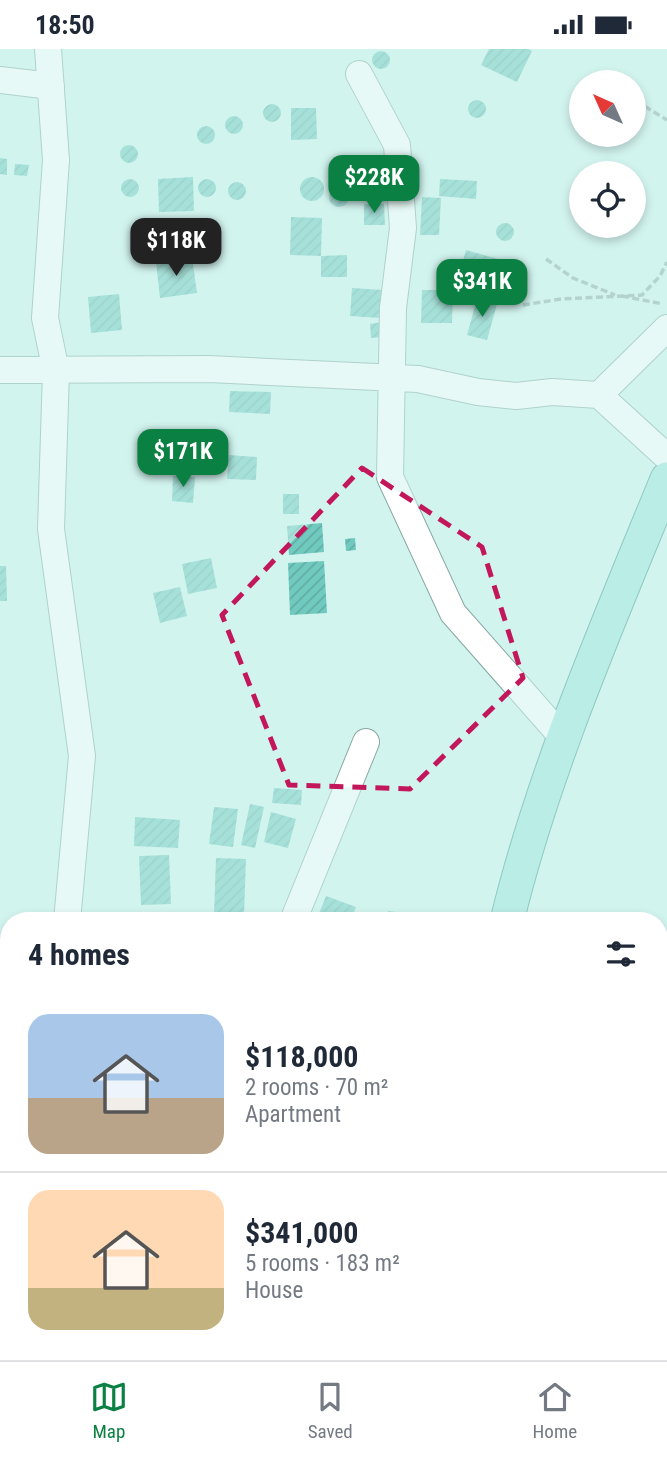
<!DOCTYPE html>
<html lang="en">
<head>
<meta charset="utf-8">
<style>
  body { margin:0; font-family:"Roboto Condensed",sans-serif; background:#f2f2f3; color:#1f2937; height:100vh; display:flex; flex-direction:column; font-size:26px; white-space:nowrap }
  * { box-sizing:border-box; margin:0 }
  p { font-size:23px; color:#747a83 }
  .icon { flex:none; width:38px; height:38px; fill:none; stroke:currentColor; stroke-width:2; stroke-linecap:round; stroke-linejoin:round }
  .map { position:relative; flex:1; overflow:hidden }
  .side { position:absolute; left:0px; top:863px; width:668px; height:450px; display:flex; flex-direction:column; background:#fff; border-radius:28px 28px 0 0; box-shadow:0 4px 10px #0003 }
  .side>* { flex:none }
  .needle { width:46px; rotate:315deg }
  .tools { position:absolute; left:569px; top:21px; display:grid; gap:14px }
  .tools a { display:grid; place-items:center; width:77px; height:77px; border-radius:50%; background:#fff; box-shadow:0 4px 10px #0003; font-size:35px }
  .price { position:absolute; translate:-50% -60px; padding:0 16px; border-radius:14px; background:#0b8043; color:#fff; font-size:23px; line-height:46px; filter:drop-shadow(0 2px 4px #0008) }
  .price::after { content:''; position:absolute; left:50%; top:42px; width:21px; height:16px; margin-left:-10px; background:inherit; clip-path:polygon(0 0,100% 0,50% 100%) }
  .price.current { background:#222; color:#fff }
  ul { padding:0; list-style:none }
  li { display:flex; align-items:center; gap:21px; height:175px; padding:0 28px }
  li+li { border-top:2px solid #e0e1e3 }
  li span { display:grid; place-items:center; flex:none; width:196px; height:140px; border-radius:21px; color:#555 }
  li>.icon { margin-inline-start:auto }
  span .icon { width:84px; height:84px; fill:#fffc; stroke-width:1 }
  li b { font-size:30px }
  h2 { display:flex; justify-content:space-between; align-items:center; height:84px; padding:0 28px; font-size:30px }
  .status { display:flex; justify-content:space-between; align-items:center; height:49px; padding:0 35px; background:#fff; direction:ltr }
  .status svg { height:19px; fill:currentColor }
  .dock { display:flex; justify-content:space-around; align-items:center; height:98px; border-top:2px solid #e0e1e3; background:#fff; font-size:19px; color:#747a83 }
  .dock a { display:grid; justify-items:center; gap:4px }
  .dock .current { color:#0b8043 }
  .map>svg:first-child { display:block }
  .building { fill:url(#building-hatch) }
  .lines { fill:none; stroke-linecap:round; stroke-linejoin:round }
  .minor-casing { stroke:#88a8a3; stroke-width:28 }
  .major-casing { stroke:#43948b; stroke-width:35 }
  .path { stroke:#91aca8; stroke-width:3.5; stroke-dasharray:7 3.5; stroke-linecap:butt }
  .minor { stroke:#fff; stroke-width:26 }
  .major { stroke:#9de4dc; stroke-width:33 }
  .marked { fill:none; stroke:#c2185b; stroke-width:5; stroke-dasharray:14 9; stroke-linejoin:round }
</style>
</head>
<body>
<div class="status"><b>18:50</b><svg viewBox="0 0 49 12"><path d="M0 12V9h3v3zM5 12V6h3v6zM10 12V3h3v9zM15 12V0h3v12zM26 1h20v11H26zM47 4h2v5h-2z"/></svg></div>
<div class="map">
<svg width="667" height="1311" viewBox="0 0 667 1311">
  <defs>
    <pattern id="building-hatch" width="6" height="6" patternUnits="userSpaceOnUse" patternTransform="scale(1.75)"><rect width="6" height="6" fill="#71cabf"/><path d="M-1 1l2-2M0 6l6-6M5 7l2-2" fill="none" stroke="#61ada4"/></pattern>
  </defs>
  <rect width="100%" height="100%" fill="#d2f4ef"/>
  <path class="building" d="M489 0H528L532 2 517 33 481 16Z
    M372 11a9 9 0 1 1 18 0a9 9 0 1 1-18 0Z
    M468 60a9 9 0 1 1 18 0a9 9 0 1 1-18 0Z
    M263 64a9 9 0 1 1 18 0a9 9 0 1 1-18 0Z
    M291 59H316L317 90 291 91Z
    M225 76a9 9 0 1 1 18 0a9 9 0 1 1-18 0Z
    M197 86a9 9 0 1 1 18 0a9 9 0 1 1-18 0Z
    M120 105a9 9 0 1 1 18 0a9 9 0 1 1-18 0Z
    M0 109 7 110V126L0 125Z
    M15 115 29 116 27 127 14 126Z
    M383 126V147H355V127Z
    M300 140a12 12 0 1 1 24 0a12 12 0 1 1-24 0Z
    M193 128 194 162 159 163 158 130Z
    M440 130 477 132 476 150 439 147Z
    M121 139a9 9 0 1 1 18 0a9 9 0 1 1-18 0Z
    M198 139a9 9 0 1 1 18 0a9 9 0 1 1-18 0Z
    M228 142a9 9 0 1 1 18 0a9 9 0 1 1-18 0Z
    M329 148a10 10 0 1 1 20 0a10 10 0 1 1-20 0Z
    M422 148 441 149 439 186H420Z
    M364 155H384L385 176H364Z
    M291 168 322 169 321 207 290 206Z
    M198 178a9 9 0 1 1 18 0a9 9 0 1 1-18 0Z
    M172 178a9 9 0 1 1 18 0a9 9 0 1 1-18 0Z
    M496 183a9 9 0 1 1 18 0a9 9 0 1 1-18 0Z
    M156 198a9 9 0 1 1 18 0a9 9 0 1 1-18 0Z
    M466 201 505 212 500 231 461 219Z
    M347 206V228H321V207Z
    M192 208 197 244 160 249 156 213Z
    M352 239 383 241 381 269 350 267Z
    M422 241H453L452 274H421Z
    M119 245 122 281 91 284 88 248Z
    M477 250 497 255 487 291 467 286Z
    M382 273 383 288 371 289 370 275Z
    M230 342 271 343 270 365 229 363Z
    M229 406 257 408 256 431 227 430Z
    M173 427 195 428 193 454 172 452Z
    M283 445H299V465H283Z
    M322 474 324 503 289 506 287 477Z
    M355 489 356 501 346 502 345 490Z
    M211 509 217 539 188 545 182 515Z
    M324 512 327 564 290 566 288 514Z
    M0 517H6L7 552H0Z
    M180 538 187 567 160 574 153 544Z
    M274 739 302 741 301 756 272 754Z
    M250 755 264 758 255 799 241 796Z
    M214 758 238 760 233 798 209 795Z
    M271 763 296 770 288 799 264 793Z
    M135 768 180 771 178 799 134 797Z
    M169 806 171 855 141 856 139 807Z
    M216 809 246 810 244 866 214 865Z
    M326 847 356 858 350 872H316Z
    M388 862 412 865 411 872H387Z
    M7 880 9 912 7 914 0 908V889Z
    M667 1012V1032L663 1033 660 1014Z
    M667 1096V1130L661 1131 660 1098Z
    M0 1182 9 1183V1207L0 1205Z
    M660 1293 663 1294 659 1311H623L624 1304H660Z
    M511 1304H536L535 1311 510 1308Z"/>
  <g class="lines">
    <defs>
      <path id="minor" d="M48 0 56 111 45 269 56 322 51 480 82 707 67 872
        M359 25 397 96 403 179 393 259 390 428 453 564 564 690
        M0 31 51 37
        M0 321 209 320 418 330 478 343 516 347 552 343 599 346 667 408
        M599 346 667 279
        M293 872 366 693
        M660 952H667
        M0 965H9"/>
      <path id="major" d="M507 872C543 723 609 572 667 430
        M453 1311V1304"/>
    </defs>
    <use href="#minor" class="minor-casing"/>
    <use href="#major" class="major-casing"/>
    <path class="path" d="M634 58H646L667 71
      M580 62H581
      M546 210 573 229 615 246
      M622 247 663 255
      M523 256 561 250 642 246 660 227 667 213
      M616 1311 619 1304"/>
    <use href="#minor" class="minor"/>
    <use href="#major" class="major"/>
  </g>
  <path d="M0 0H667V1311H0ZM362 419 482 498 523 629 410 740 289 736 222 566Z" fill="#d2f4ef" fill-opacity=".55" fill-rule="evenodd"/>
  <path class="marked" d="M362 419 482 498 523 629 410 740 289 736 222 566Z"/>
</svg>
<div class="tools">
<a><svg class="needle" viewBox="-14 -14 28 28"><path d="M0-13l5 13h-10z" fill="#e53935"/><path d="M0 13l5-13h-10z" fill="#747a83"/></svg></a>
<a><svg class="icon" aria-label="locate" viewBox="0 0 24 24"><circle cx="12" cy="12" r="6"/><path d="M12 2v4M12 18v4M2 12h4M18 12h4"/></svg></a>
</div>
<b class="price" style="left:374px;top:166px">$228K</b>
<b class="price current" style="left:176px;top:229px">$118K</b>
<b class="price" style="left:482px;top:270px">$341K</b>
<b class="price" style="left:183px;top:440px">$171K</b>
<section class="side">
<h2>4 homes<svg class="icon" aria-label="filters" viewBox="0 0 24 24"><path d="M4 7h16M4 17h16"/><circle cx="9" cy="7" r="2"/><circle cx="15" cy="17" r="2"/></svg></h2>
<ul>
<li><span style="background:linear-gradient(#a9c7e8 60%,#b9a48a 0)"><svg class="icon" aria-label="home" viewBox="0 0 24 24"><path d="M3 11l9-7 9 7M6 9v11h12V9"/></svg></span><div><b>$118,000</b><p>2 rooms · 70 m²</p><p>Apartment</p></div></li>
<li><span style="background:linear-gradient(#ffd9b3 70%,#c2b280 0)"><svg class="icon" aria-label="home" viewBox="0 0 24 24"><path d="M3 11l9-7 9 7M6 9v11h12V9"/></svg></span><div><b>$341,000</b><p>5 rooms · 183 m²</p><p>House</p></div></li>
</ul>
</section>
</div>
<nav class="dock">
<a class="current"><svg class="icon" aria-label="map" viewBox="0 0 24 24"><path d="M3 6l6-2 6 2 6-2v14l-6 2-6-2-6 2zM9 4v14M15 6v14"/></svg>Map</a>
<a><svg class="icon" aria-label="saved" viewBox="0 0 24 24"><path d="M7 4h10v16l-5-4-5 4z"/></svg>Saved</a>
<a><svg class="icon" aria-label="home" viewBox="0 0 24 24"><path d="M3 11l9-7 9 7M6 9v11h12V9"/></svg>Home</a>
</nav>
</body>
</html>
